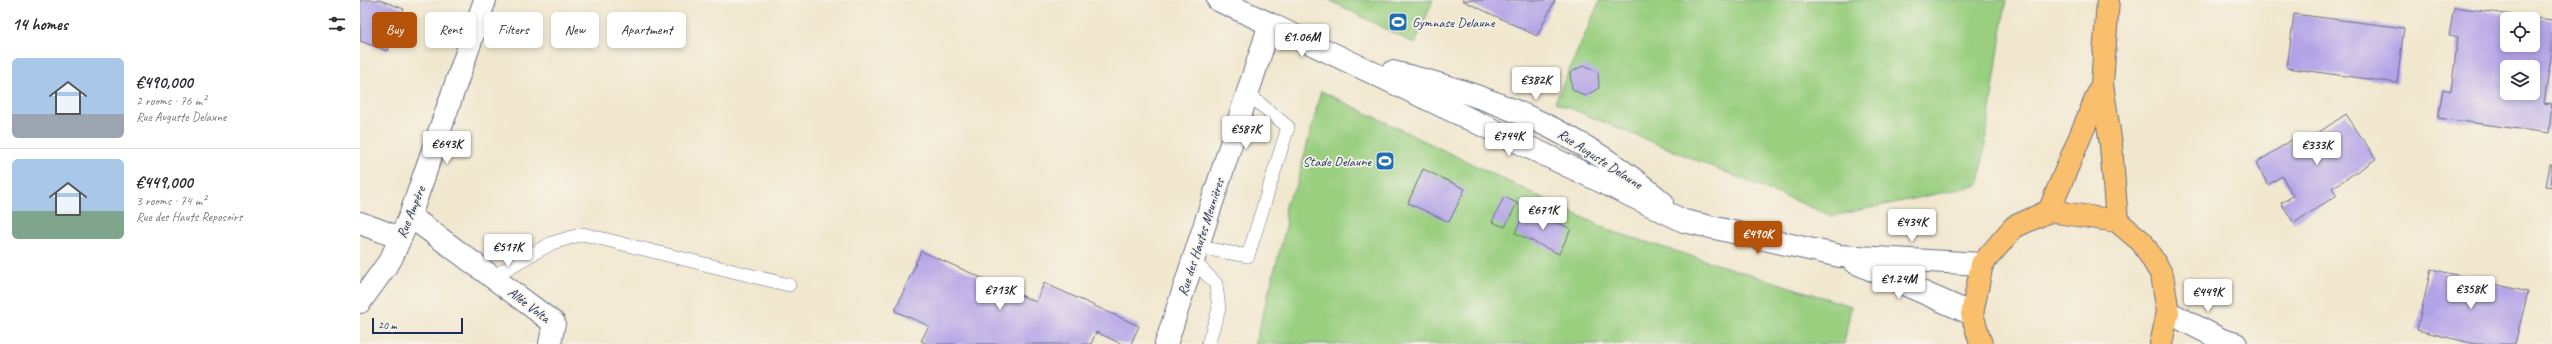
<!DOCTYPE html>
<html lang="en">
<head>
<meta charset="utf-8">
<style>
  body { margin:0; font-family:Caveat,sans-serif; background:#f2f2f3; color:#2b2b33; height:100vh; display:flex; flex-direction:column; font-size:15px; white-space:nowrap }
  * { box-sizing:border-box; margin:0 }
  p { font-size:13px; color:#7c7c81 }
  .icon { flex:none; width:22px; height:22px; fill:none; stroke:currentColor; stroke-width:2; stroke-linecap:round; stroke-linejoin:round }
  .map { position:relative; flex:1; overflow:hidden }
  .sheet { display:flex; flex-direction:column; background:#fff; width:360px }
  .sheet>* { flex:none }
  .banner { position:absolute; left:12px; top:12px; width:380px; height:36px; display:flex; gap:8px }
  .fabs { position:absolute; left:2140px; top:12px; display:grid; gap:8px }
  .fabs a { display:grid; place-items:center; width:40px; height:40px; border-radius:6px; background:#fff; box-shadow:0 2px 6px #0003; font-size:20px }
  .scale { position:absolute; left:12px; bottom:10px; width:91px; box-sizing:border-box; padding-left:4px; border:2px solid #1b2f5e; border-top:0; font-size:11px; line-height:14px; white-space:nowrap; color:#1b2f5e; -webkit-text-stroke:3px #f7f3e8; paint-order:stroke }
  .price { position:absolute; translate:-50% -34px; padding:0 9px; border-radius:4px; background:#fff; color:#222; font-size:13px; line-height:26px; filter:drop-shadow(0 1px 2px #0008) }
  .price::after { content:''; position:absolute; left:50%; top:24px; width:12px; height:9px; margin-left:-6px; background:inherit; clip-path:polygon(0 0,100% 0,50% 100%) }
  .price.on { background:#b45309; color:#fff }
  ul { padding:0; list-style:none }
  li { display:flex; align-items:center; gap:12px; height:100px; padding:0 12px }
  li+li { border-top:1px solid #e1e1e2 }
  li span { display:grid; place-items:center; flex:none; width:112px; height:80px; border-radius:6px; color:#555 }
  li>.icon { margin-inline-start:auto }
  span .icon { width:48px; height:48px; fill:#fffc; stroke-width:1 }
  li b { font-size:17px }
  h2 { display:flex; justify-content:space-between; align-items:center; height:48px; padding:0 12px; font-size:17px }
  .tag { padding:0 14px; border-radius:6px; background:#fff; box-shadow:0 2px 6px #0003; font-size:14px; line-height:36px }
  .tag.on { background:#b45309; color:#fff }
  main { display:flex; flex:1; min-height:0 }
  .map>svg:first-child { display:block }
  .green { fill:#9acf80; stroke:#5a7f6f }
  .building { fill:#b2a3e7; fill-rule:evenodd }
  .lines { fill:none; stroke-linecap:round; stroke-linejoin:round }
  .lane-casing { stroke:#666f85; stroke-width:14 }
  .street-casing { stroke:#666f85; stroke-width:24 }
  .primary-casing { stroke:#666f85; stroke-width:24 }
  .lane { stroke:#fff; stroke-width:13 }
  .street { stroke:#fff; stroke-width:22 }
  .primary { stroke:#f9bf6d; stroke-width:22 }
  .labels { text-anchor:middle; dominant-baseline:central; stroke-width:3.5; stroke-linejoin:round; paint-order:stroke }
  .poi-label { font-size:14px; fill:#1b2f5e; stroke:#f7f3e8; text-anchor:start }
  .street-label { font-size:14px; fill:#1b2f5e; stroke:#f7f3e8 }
</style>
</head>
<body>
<main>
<section class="sheet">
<h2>14 homes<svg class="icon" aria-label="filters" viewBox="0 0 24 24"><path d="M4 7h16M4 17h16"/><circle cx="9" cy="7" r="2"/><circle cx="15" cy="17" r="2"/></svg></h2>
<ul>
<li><span style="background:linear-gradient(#a9c7e8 70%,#9aa5b1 0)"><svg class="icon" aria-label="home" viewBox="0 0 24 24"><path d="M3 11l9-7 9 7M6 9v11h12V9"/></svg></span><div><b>€490,000</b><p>2 rooms · 76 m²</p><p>Rue Auguste Delaune</p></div></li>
<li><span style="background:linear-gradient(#a9c7e8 65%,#7fa58c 0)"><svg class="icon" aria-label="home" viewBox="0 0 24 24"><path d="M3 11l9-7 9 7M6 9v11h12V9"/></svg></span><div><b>€449,000</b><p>3 rooms · 74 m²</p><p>Rue des Hauts Reposoirs</p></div></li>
</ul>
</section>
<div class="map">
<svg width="2192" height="344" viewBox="0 0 2192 344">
  <rect width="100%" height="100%" fill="#f7f3e8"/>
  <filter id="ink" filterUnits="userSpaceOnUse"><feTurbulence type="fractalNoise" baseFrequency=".025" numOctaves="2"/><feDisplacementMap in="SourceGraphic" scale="8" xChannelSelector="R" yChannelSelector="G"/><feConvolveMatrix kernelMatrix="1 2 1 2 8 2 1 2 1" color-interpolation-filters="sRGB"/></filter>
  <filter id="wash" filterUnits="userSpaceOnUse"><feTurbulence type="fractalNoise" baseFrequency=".012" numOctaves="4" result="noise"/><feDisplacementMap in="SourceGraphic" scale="16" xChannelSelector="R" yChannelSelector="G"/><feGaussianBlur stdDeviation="0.9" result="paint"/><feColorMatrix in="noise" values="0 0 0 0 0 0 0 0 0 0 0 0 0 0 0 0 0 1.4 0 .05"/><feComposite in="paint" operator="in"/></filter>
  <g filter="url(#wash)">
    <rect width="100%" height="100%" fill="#f1e7ce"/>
    <path class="green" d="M969 0H1073L1055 44Z
      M1240 0H1646L1619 185 1472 216 1195 102Z
      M961 91 1251 231 1491 306 1484 344H895L927 223C921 209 926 199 936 188Z"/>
    <g id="blocks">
      <path class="building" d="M0 0H20L44 9 28 51 0 41Z
        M1102 0H1195L1177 36Z
        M2094 7 2192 20V50L2184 103 2192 104 2189 133 2078 118 2083 89 2091 91 2098 37 2089 36ZM2147 19H2173V45H2147ZM2147 67H2173V93H2147Z
        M1934 14 2044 28 2037 83 1927 68Z
        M1224 65 1238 72 1239 88 1225 96 1212 89 1210 73Z
        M1986 114 2016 159 1972 188 1977 195 1934 223 1921 203 1933 196 1922 176 1908 185 1896 163 1938 136 1943 143Z
        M2190 165H2192V187L2186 186Z
        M1063 169 1105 189 1089 222 1048 203Z
        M1144 197 1157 203 1145 227 1132 222Z
        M1166 208 1211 229 1199 254 1155 233Z
        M561 251 676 302 684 283 779 326 771 344H762L736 332 731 344H568L561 341 569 326 535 311Z
        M2071 269 2168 292 2155 344H2115L2057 330Z"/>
    </g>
  </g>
  <g filter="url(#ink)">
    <use href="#blocks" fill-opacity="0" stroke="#666f85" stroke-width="1"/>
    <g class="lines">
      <defs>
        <path id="lane" d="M837 247 888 256 928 127 887 93
          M833 260 856 284 859 309 848 344
          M132 277 192 243 223 234 429 285"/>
        <path id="street" d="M910 24 1324 221 1480 256 1622 264
          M1032 72C1135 96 1222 133 1302 202
          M50 216 194 323 190 344
          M0 223 40 238
          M1494 262 1612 314
          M0 302 31 259 50 216 125 0
          M1808 312 1862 340 1876 344
          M806 344 910 24 858 0"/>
        <path id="primary" d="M1748 0 1742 84 1751 145 1757 221
          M1689 211 1742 84
          M1621 344 1612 314 1622 264 1654 227 1689 211 1757 221 1782 242 1802 275 1808 312 1801 344"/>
      </defs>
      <use href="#lane" class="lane-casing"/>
      <use href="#street" class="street-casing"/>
      <use href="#primary" class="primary-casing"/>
      <use href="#lane" class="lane"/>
      <use href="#street" class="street"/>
      <use href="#primary" class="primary"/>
    </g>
  </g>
  <defs>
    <symbol id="stadium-square" viewBox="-11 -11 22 22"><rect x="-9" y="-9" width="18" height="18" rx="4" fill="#1f6fb2" stroke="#f7f3e8"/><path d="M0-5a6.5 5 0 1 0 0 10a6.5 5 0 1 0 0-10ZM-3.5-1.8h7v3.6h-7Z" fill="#fff"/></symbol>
  </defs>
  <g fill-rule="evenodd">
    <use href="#stadium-square" x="1027" y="11" width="22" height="22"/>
    <use href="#stadium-square" x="1014" y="150" width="22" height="22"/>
  </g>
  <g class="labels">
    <g class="poi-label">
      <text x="1052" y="22">Gymnase Delaune</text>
      <text x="1011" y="161" text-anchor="end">Stade Delaune</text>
    </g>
    <g class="street-label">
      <text transform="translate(1240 159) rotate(33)">Rue Auguste Delaune</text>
      <text transform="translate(51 212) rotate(-68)">Rue Ampère</text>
      <text transform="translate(841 237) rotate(-72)">Rue des Hautes Meunières</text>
      <text transform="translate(169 305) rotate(37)">Allée Volta</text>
    </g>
  </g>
</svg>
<div class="fabs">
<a><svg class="icon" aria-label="locate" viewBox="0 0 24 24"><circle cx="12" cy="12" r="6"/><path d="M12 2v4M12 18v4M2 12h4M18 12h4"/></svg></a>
<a><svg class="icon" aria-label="layers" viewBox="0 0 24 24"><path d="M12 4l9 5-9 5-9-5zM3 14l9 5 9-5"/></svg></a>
</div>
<div class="scale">20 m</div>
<b class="price" style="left:942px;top:58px">€1.06M</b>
<b class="price" style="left:1176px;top:101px">€382K</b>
<b class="price" style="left:886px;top:150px">€587K</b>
<b class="price" style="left:1149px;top:157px">€744K</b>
<b class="price" style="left:87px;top:165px">€643K</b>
<b class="price" style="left:1957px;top:166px">€333K</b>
<b class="price" style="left:1183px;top:231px">€671K</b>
<b class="price" style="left:1552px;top:243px">€434K</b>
<b class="price on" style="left:1398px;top:255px">€490K</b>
<b class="price" style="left:148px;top:268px">€517K</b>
<b class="price" style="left:1539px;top:300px">€1.24M</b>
<b class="price" style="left:2111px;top:310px">€358K</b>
<b class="price" style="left:640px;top:311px">€713K</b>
<b class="price" style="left:1848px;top:313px">€449K</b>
<div class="banner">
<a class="tag on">Buy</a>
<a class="tag">Rent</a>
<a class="tag">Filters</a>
<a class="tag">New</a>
<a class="tag">Apartment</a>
</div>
</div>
</main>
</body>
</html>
